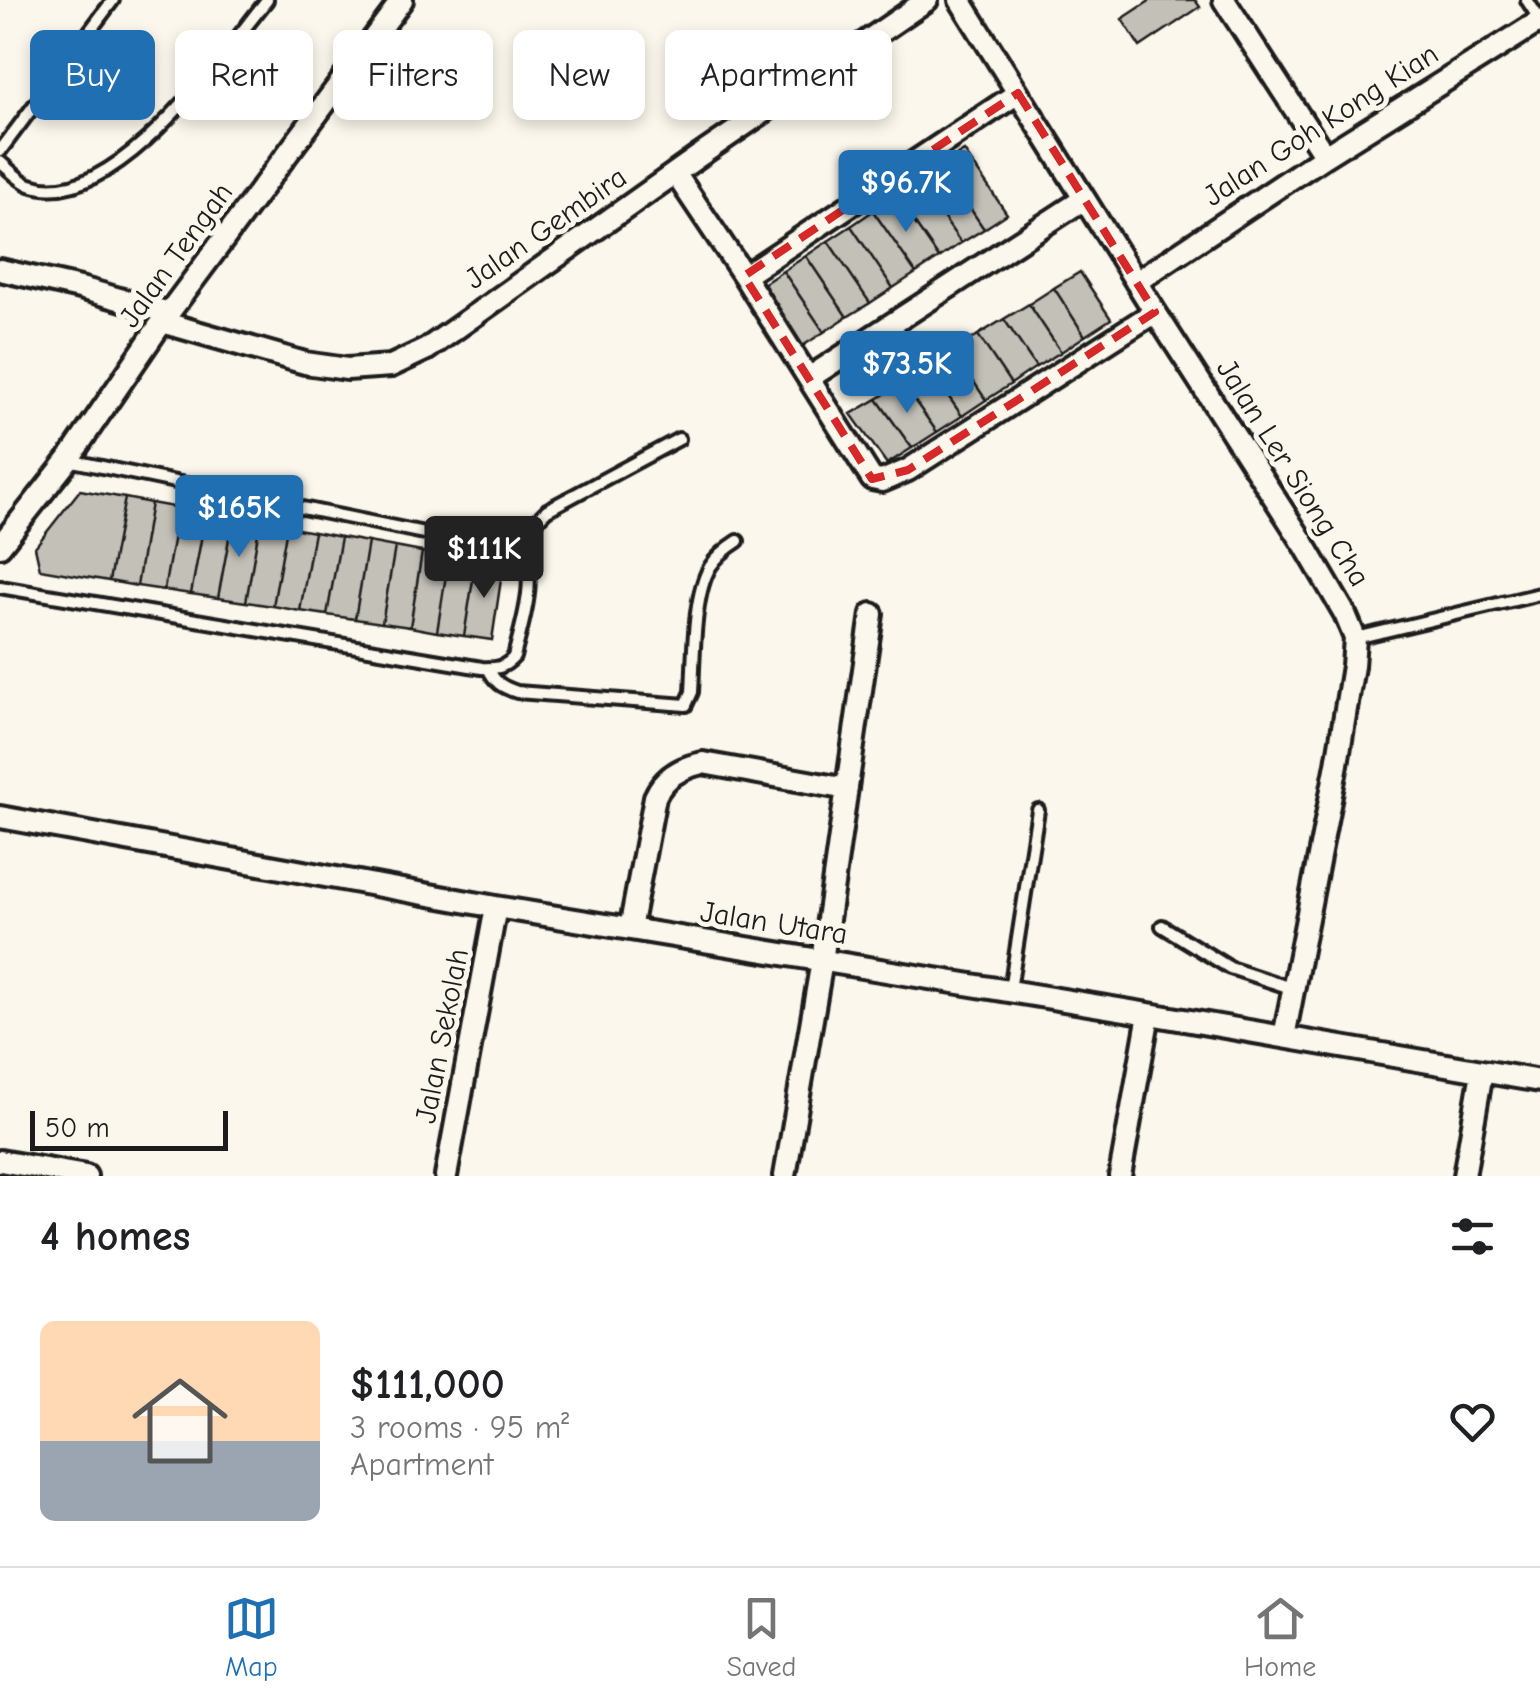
<!DOCTYPE html>
<html lang="en">
<head>
<meta charset="utf-8">
<style>
  body { margin:0; font-family:"Comic Neue",sans-serif; background:#f2f2f2; color:#202124; height:100vh; display:flex; flex-direction:column; font-size:38px; white-space:nowrap }
  * { box-sizing:border-box; margin:0 }
  p { font-size:32px; color:#757577 }
  .icon { flex:none; width:55px; height:55px; fill:none; stroke:currentColor; stroke-width:2; stroke-linecap:round; stroke-linejoin:round }
  .map { position:relative; height:1176px; overflow:hidden }
  .details { display:flex; flex-direction:column; background:#fff; flex:1 }
  .details>* { flex:none }
  .guide { position:absolute; left:30px; top:30px; width:1000px; height:90px; display:flex; gap:20px }
  .scale { position:absolute; left:30px; bottom:25px; width:198px; box-sizing:border-box; padding-left:10px; border:5px solid #1c1c1c; border-top:0; font-size:28px; line-height:35px; white-space:nowrap; color:#1c1c1c; -webkit-text-stroke:8px #fbf7ec; paint-order:stroke }
  .price { position:absolute; translate:-50% -85px; padding:0 22px; border-radius:10px; background:#1f6fb2; color:#fff; font-size:32px; line-height:65px; filter:drop-shadow(0 2px 5px #0008) }
  .price::after { content:''; position:absolute; left:50%; top:60px; width:30px; height:22px; margin-left:-15px; background:inherit; clip-path:polygon(0 0,100% 0,50% 100%) }
  .price.current { background:#222; color:#fff }
  ul { padding:0; list-style:none }
  li { display:flex; align-items:center; gap:30px; height:250px; padding:0 40px }
  li+li { border-top:2px solid #e0e0e0 }
  li span { display:grid; place-items:center; flex:none; width:280px; height:200px; border-radius:15px; color:#555 }
  li>.icon { margin-inline-start:auto }
  span .icon { width:120px; height:120px; fill:#fffc; stroke-width:1 }
  li b { font-size:42px }
  h2 { display:flex; justify-content:space-between; align-items:center; height:120px; padding:0 40px; font-size:42px }
  .tag { padding:0 35px; border-radius:15px; background:#fff; box-shadow:0 5px 15px #0003; font-size:35px; line-height:90px }
  .tag.current { background:#1f6fb2; color:#fff }
  .menu { display:flex; justify-content:space-around; align-items:center; height:140px; border-top:2px solid #e0e0e0; background:#fff; font-size:28px; color:#757577 }
  .menu a { display:grid; justify-items:center; gap:5px }
  .menu .current { color:#1f6fb2 }
  .map>svg:first-child { display:block }
  .building { fill:#c3c0b8; stroke:#1c1c1c; stroke-width:2.5 }
  .lines { fill:none; stroke-linecap:round; stroke-linejoin:round }
  .lane-casing { stroke:#1c1c1c; stroke-width:18 }
  .street-casing { stroke:#1c1c1c; stroke-width:28 }
  .lane { stroke:#fbf7ec; stroke-width:10 }
  .street { stroke:#fbf7ec; stroke-width:20 }
  .marked { fill:none; stroke:#d62828; stroke-width:8; stroke-dasharray:20 12; stroke-linejoin:round }
  .labels { text-anchor:middle; dominant-baseline:central; stroke-width:10; stroke-linejoin:round; paint-order:stroke }
  .street-label { font-size:30px; fill:#1c1c1c; stroke:#fbf7ec }
</style>
</head>
<body>
<div class="map">
<svg width="1540" height="1176" viewBox="0 0 1540 1176">
  <rect width="100%" height="100%" fill="#fbf7ec"/>
  <filter id="ink" filterUnits="userSpaceOnUse"><feTurbulence type="fractalNoise" baseFrequency=".01" numOctaves="2"/><feDisplacementMap in="SourceGraphic" scale="20" xChannelSelector="R" yChannelSelector="G"/><feConvolveMatrix kernelMatrix="1 2 1 2 8 2 1 2 1" color-interpolation-filters="sRGB"/></filter>
  <g filter="url(#ink)">
    <path class="building" d="M1151 0H1195L1200 7 1140 47 1122 19Z
      M964 151 1007 214 984 229 941 165Z
      M941 165 984 229 961 243 918 181Z
      M918 181 961 243 939 258 896 196Z
      M896 196 939 258 916 273 873 211Z
      M873 211 916 273 893 288 851 226Z
      M851 226 893 288 870 303 828 241Z
      M828 241 870 303 847 317 806 256Z
      M806 256 847 317 824 332 783 271Z
      M783 271 824 332 801 347 760 286Z
      M1080 272 1111 319 1085 336 1054 288Z
      M1054 288 1085 336 1061 352 1029 304Z
      M1029 304 1061 352 1036 367 1004 319Z
      M1004 319 1036 367 1011 384 978 335Z
      M978 335 1011 384 986 400 953 351Z
      M953 351 986 400 962 416 928 367Z
      M928 367 962 416 937 432 902 383Z
      M902 383 937 432 912 448 877 399Z
      M877 399 912 448 887 464 851 414Z
      M80 490 125 498 109 581 40 569 35 547Z
      M125 498 151 503 137 586 109 581Z
      M151 503 179 508 164 590 137 586Z
      M179 508 206 513 191 594 164 590Z
      M206 513 233 517 218 598 191 594Z
      M233 517 260 522 246 602 218 598Z
      M260 522 287 527 273 606 246 602Z
      M287 527 314 532 300 611 273 606Z
      M314 532 341 537 327 615 300 611Z
      M341 537 368 542 355 619 327 615Z
      M368 542 395 547 382 623 355 619Z
      M395 547 422 552 410 627 382 623Z
      M422 552 449 556 437 632 410 627Z
      M449 556 476 561 464 636 437 632Z
      M476 561 503 566 492 640 464 636Z"/>
    <g class="lines">
      <defs>
        <path id="lane" d="M1527 0 1540 20
          M0 151 113 0
          M0 162C9 169 19 181 30 185 113 214 222 55 267 0
          M521 556C526 536 532 524 547 510L679 439
          M0 587 482 668C496 669 504 668 514 657 519 634 539 576 522 558 519 555 511 552 507 550L68 460
          M1356 638 1540 594
          M488 668C495 683 502 687 517 692L686 705 692 692C694 658 693 596 710 567 717 556 727 548 738 541
          M1162 926 1230 968 1294 989
          M1010 990 1038 810"/>
        <path id="street" d="M960 0 1155 312 1304 544 1345 614 1355 638 1353 666 1337 764 1284 1037
          M1224 0 1325 156
          M675 173 744 276 872 479 882 481 908 470 1155 312
          M0 270 80 288 169 313
          M744 276 1018 93
          M1136 282 1325 156 1540 21
          M162 322 305 363 347 369 391 366 427 349 699 156 927 0
          M809 378 1084 199
          M0 546 68 460 162 322 402 0
          M0 817 496 907 1149 1014 1540 1081
          M630 929 655 797C664 777 682 767 703 763L847 789
          M0 1161 86 1176
          M446 1176 496 907
          M785 1176 822 961 872 614
          M1120 1176 1149 1014
          M1464 1176 1482 1072"/>
      </defs>
      <use href="#lane" class="lane-casing"/>
      <use href="#street" class="street-casing"/>
      <use href="#lane" class="lane"/>
      <use href="#street" class="street"/>
    </g>
  </g>
  <path class="marked" d="M1018 93 1155 312 908 470 872 479 744 276Z"/>
  <g class="labels">
    <g class="street-label">
      <text transform="translate(1321 125) rotate(-33)">Jalan Goh Kong Kian</text>
      <text transform="translate(546 228) rotate(-35)">Jalan Gembira</text>
      <text transform="translate(176 255) rotate(-54)">Jalan Tengah</text>
      <text transform="translate(1293 473) rotate(58)">Jalan Ler Siong Cha</text>
      <text transform="translate(774 923) rotate(9)">Jalan Utara</text>
      <text transform="translate(442 1036) rotate(-79)">Jalan Sekolah</text>
    </g>
  </g>
</svg>
<div class="scale">50 m</div>
<b class="price" style="left:906px;top:235px">$96.7K</b>
<b class="price" style="left:907px;top:416px">$73.5K</b>
<b class="price" style="left:239px;top:560px">$165K</b>
<b class="price current" style="left:484px;top:601px">$111K</b>
<div class="guide">
<a class="tag current">Buy</a>
<a class="tag">Rent</a>
<a class="tag">Filters</a>
<a class="tag">New</a>
<a class="tag">Apartment</a>
</div>
</div>
<section class="details">
<h2>4 homes<svg class="icon" aria-label="filters" viewBox="0 0 24 24"><path d="M4 7h16M4 17h16"/><circle cx="9" cy="7" r="2"/><circle cx="15" cy="17" r="2"/></svg></h2>
<ul>
<li><span style="background:linear-gradient(#ffd9b3 60%,#9aa5b1 0)"><svg class="icon" aria-label="home" viewBox="0 0 24 24"><path d="M3 11l9-7 9 7M6 9v11h12V9"/></svg></span><div><b>$111,000</b><p>3 rooms · 95 m²</p><p>Apartment</p></div><svg class="icon" aria-label="heart" viewBox="0 0 24 24"><path d="M12 20l-8-8c-3-5 5-10 8-4 3-6 11-1 8 4z"/></svg></li>
</ul>
</section>
<nav class="menu">
<a class="current"><svg class="icon" aria-label="map" viewBox="0 0 24 24"><path d="M3 6l6-2 6 2 6-2v14l-6 2-6-2-6 2zM9 4v14M15 6v14"/></svg>Map</a>
<a><svg class="icon" aria-label="saved" viewBox="0 0 24 24"><path d="M7 4h10v16l-5-4-5 4z"/></svg>Saved</a>
<a><svg class="icon" aria-label="home" viewBox="0 0 24 24"><path d="M3 11l9-7 9 7M6 9v11h12V9"/></svg>Home</a>
</nav>
</body>
</html>
